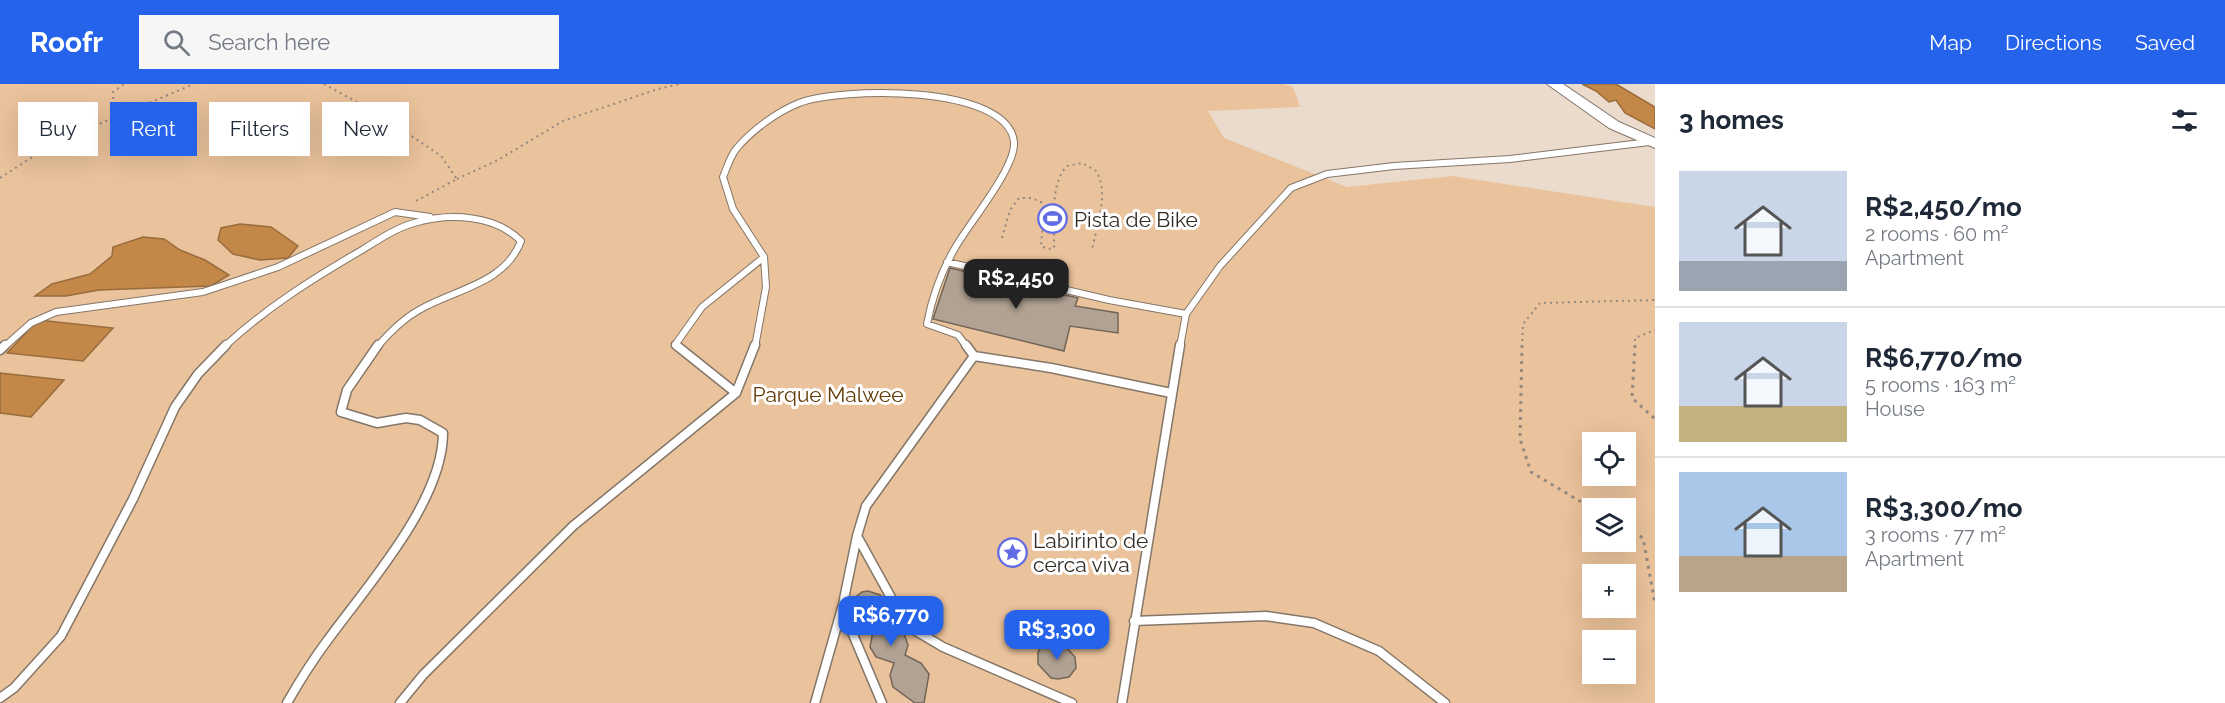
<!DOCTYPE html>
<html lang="en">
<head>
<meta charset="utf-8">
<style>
  body { margin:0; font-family:Raleway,sans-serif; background:#f6f6f7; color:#1f2937; height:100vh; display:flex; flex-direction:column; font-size:22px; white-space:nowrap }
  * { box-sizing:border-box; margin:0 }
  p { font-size:20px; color:#747a83 }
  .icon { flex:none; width:33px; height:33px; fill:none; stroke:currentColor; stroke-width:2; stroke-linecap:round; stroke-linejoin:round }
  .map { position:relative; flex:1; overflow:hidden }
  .sheet { display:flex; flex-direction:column; background:#fff; width:570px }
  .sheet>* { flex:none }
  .top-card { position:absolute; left:18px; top:18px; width:570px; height:54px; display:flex; gap:12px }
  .buttons { position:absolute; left:1582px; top:348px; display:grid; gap:12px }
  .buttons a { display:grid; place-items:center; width:54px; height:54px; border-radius:0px; background:#fff; box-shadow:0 6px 24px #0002; font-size:30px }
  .price { position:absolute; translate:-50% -51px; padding:0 14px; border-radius:12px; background:#2563eb; color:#fff; font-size:20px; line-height:39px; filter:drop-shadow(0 2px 3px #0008) }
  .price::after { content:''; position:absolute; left:50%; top:36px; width:18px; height:14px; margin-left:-9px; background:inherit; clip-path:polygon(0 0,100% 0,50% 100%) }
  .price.active { background:#222; color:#fff }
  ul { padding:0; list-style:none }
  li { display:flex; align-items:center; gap:18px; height:150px; padding:0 24px }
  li+li { border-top:2px solid #e0e1e3 }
  li span { display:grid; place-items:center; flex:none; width:168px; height:120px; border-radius:0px; color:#555 }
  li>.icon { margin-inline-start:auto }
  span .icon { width:72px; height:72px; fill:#fffc; stroke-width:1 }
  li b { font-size:26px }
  h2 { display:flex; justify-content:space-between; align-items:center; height:72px; padding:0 24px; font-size:26px }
  .chip { padding:0 21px; border-radius:0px; background:#fff; box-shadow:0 6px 24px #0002; font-size:21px; line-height:54px }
  .chip.active { background:#2563eb; color:#fff }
  header { display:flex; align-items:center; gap:36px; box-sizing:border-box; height:84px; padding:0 30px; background:#2563eb; color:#fff }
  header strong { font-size:28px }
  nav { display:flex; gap:33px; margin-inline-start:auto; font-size:21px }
  .search { width:420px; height:54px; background:#f6f6f7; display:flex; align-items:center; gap:15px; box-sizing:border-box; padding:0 21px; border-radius:0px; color:#747a83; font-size:22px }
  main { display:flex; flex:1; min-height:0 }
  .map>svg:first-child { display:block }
  .green { fill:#eac29b; fill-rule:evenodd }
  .water { fill:#c38747; stroke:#986c3d; stroke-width:1.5 }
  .building { fill:#b1a293; stroke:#736558; stroke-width:1.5 }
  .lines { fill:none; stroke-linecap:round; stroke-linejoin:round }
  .lane-far1-casing { stroke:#847668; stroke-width:8 }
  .lane-casing { stroke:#847668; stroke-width:11 }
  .secondary-casing { stroke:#847668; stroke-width:2 }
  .path-far1 { stroke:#95897e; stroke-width:2; stroke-dasharray:2 4; stroke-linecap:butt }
  .path { stroke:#95897e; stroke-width:3; stroke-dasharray:3 5; stroke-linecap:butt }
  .lane-far1 { stroke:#fff; stroke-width:6 }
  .lane { stroke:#fff; stroke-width:8 }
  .secondary { fill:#fff; fill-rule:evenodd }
  .labels { text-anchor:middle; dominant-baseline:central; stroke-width:6; stroke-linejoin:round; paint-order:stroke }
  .poi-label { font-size:21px; fill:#322c26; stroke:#fff; text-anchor:start }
  .park-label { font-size:21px; fill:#623a05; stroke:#fff }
</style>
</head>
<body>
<header>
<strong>Roofr</strong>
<div class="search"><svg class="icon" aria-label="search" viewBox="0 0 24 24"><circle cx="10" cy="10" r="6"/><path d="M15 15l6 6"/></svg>Search here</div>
<nav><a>Map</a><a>Directions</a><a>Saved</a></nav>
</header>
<main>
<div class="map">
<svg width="1655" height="619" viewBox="0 0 1655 619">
  <rect width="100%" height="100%" fill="#ebdbcc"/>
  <path class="green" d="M0 0H1282L1293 3 1300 23 1208 27 1224 54 1347 103 1452 92 1655 123V619H0ZM1593 358H1626V392H1593ZM1593 424H1626V458H1593ZM1593 490H1626V524H1593ZM1593 556H1626V590H1593Z"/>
  <path class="water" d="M1582 0H1616L1655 23V45L1625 29 1616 16 1609 18 1596 7Z
    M240 140 271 143 298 162 288 174 260 176 233 170 218 156 221 144Z
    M143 153 164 155 180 166 205 176 229 191 211 202 99 206 66 212H35L52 200 90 190 112 172 113 163Z
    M38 236 113 244 83 277 7 269Z
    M0 289 64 296 31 333 0 329Z"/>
  <path class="building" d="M950 184 1078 214 1075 222 1118 229V249L1070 242 1064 267 933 235Z
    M868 507 880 511 884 515 887 526 885 539 904 550 908 561 905 571 921 579 929 590 924 619H915L893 603 890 591 894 579 876 573 870 563 873 547 854 534 852 516 862 508Z
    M1053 559 1066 563 1075 573 1076 584 1069 593 1058 595 1051 594 1038 580V568L1041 563Z"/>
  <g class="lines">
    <defs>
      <path id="lane-far1" d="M947 178 1109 216 1186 230 1180 263
        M1186 230 1220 182 1291 104 1327 90 1394 82 1510 75 1649 58
        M4 263 31 239 56 228 203 208 278 183 395 128 430 133
        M224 263C266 224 312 195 362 166 378 156 396 144 414 139 449 129 494 130 521 157 505 200 455 205 419 226 403 235 389 249 377 263
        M677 263 675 261 702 223 764 173
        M755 263 766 203 764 173 733 125 723 93C727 84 730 72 737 64 752 46 777 28 799 19 840 3 1008 0 1014 58 1016 84 969 139 955 164 941 188 932 213 927 240L958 251 967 263"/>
      <path id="lane" d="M676 261 736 309
        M966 261 974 272
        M0 266 5 261
        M857 452 844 515 849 541 882 619
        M1134 537 1266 532 1314 539 1379 567 1445 619
        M0 614 14 604 61 552 133 415 175 323 198 290 226 261
        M287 619C299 598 312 577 327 557 366 503 443 418 443 349L420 336 406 334 377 339 341 328 347 306 378 261
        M400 619 423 591 573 442 736 309 755 261
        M815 619 844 517
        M1072 619 943 563 916 547 899 528 857 452 866 422 974 272 1051 284 1171 309
        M1122 619 1180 261"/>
      <path id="secondary" d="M1547 0H1563L1619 38 1655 54V64L1609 44Z"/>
    </defs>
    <use href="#lane-far1" class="lane-far1-casing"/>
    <use href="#lane" class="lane-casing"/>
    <use href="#secondary" class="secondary-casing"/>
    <path class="path-far1" d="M324 0 382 32 441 72 457 95 414 118
      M114 33 113 8 124 0
      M0 94 54 59 194 0
      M457 95 498 76 563 37 658 5 680 0
      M1002 154 1010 126 1019 114H1031L1041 118 1044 125 1041 162 1048 165 1054 164C1055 139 1049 101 1067 82L1082 79 1096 87C1110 108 1096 144 1092 166
      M1522 263 1523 240 1540 219 1655 216
      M1635 263V254L1655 246"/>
    <path class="path" d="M1522 261 1520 355 1531 388 1593 425
      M1635 261 1632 314 1655 335
      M1626 444 1643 454 1655 519"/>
    <use href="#lane-far1" class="lane-far1"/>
    <use href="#lane" class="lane"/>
    <use href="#secondary" class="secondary"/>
  </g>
  <defs>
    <symbol id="stadium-ring" viewBox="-11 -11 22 22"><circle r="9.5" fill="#fff" stroke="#616be3" stroke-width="1.5"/><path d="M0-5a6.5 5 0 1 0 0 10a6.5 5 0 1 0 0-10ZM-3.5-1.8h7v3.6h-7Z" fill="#616be3"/></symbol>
    <symbol id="sight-ring" viewBox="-11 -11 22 22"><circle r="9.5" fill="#fff" stroke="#616be3" stroke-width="1.5"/><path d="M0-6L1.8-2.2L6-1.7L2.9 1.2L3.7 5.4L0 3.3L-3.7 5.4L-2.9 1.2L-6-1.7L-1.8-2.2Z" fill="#616be3"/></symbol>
  </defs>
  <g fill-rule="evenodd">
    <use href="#stadium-ring" x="1036" y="118" width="33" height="33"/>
    <use href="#sight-ring" x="996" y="452" width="33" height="33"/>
  </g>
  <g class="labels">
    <g class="poi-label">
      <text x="1074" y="135">Pista de Bike</text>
      <text x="1033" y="456">Labirinto de<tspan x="1033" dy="24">cerca viva</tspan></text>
    </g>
    <g class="park-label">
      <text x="828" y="310">Parque Malwee</text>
    </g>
  </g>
</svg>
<div class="buttons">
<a><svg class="icon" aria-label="locate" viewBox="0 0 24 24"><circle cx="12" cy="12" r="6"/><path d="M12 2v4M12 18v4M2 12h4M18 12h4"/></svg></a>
<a><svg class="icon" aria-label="layers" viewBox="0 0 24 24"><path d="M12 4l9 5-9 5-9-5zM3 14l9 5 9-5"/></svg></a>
<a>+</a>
<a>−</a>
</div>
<b class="price active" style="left:1016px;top:226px">R$2,450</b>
<b class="price" style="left:891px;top:563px">R$6,770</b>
<b class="price" style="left:1057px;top:577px">R$3,300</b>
<div class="top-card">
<a class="chip">Buy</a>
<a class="chip active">Rent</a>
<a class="chip">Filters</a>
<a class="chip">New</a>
</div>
</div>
<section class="sheet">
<h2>3 homes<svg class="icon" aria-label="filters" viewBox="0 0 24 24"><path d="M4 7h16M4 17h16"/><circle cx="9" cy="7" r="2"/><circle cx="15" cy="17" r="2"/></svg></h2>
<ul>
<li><span style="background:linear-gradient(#c9d6e8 75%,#9aa5b1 0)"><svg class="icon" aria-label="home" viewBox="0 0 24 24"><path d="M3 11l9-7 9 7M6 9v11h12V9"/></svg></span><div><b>R$2,450/mo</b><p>2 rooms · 60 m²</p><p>Apartment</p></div></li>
<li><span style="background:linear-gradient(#c9d6e8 70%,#c2b280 0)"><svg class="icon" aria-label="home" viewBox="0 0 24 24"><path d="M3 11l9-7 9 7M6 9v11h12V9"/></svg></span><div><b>R$6,770/mo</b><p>5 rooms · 163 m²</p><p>House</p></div></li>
<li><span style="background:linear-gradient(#a9c7e8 70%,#b9a48a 0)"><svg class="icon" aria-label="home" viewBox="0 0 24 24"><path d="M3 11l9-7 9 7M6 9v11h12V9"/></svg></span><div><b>R$3,300/mo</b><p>3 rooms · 77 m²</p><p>Apartment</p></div></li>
</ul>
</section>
</main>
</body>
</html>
